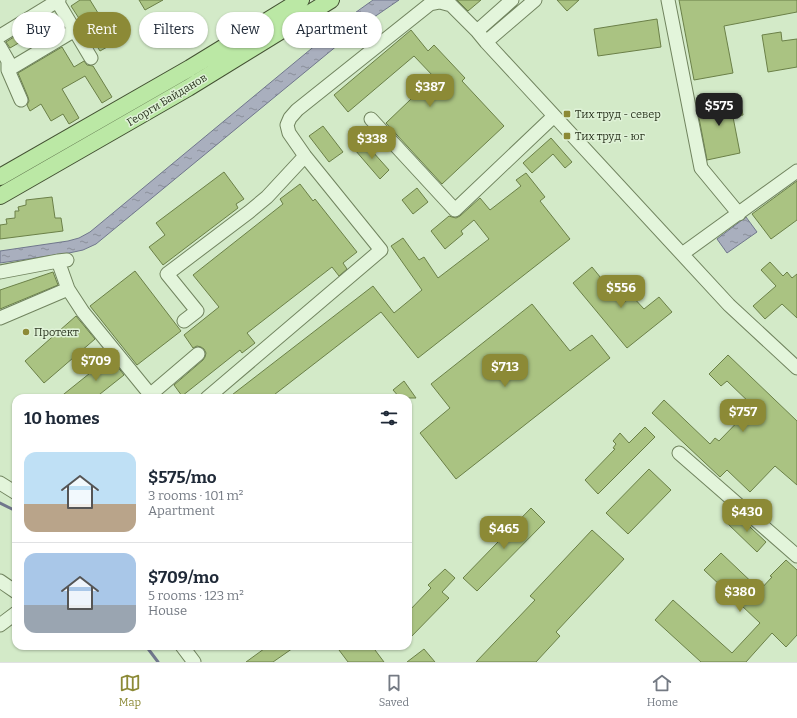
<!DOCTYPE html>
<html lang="en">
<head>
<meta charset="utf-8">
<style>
  body { margin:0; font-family:Bitter,serif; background:#f2f2f3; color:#1f2937; height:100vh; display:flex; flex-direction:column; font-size:15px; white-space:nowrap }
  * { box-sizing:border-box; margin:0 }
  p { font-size:13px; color:#747a83 }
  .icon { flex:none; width:22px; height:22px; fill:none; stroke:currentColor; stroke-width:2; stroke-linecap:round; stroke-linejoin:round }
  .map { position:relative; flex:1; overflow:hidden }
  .sheet { position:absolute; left:12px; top:394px; width:400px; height:256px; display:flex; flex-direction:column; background:#fff; border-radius:12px; box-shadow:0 1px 3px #0004 }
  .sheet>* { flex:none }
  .guide { position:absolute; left:12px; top:12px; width:400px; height:36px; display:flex; gap:8px }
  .price { position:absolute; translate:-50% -34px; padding:0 9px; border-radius:8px; background:#8c8a36; color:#fff; font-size:13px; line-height:26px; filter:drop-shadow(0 1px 2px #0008) }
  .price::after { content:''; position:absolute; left:50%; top:24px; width:12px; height:9px; margin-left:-6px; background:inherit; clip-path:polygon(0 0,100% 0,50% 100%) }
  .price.current { background:#222; color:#fff }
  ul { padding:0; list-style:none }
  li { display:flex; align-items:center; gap:12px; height:100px; padding:0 12px }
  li+li { border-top:1px solid #e0e1e3 }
  li span { display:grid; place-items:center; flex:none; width:112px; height:80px; border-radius:12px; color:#555 }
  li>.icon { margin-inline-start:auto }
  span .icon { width:48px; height:48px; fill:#fffc; stroke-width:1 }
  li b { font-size:17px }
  h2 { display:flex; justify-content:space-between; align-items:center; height:48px; padding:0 12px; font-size:17px }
  .pill { padding:0 14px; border-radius:18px; background:#fff; box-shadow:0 1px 3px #0004; font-size:14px; line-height:36px }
  .pill.current { background:#8c8a36; color:#fff }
  .tab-bar { display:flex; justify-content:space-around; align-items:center; height:56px; border-top:1px solid #e0e1e3; background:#fff; font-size:11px; color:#747a83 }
  .tab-bar a { display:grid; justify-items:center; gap:2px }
  .tab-bar .current { color:#8c8a36 }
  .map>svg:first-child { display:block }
  .water { fill:url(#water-ripples); stroke:#70778c }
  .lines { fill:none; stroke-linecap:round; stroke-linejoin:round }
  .stream { stroke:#70778c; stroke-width:3 }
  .building { fill:#aac382; stroke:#6b8048 }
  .minor-casing { stroke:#71845f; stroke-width:15 }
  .major-casing { stroke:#445233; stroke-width:18 }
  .minor { stroke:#e3f5db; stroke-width:13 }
  .major { stroke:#bbe8a5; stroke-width:16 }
  .poi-dot { fill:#8c8a36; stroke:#dff2d7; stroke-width:1.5 }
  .labels { text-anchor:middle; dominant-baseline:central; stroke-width:3; stroke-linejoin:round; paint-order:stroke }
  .street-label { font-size:11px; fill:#2c3621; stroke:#dff2d7 }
  .poi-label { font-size:11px; fill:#2c3621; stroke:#dff2d7; text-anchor:start }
</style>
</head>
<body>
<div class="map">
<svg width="797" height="662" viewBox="0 0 797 662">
  <defs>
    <pattern id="water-ripples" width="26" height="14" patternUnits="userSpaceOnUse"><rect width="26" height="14" fill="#a9afbe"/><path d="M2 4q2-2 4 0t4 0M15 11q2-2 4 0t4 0" fill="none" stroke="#8a8f9a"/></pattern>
  </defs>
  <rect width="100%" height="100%" fill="#d3eac8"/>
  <path class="water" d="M373 0H399L361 26 96 244 83 250 69 253 0 263V251L68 241 79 238 90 232 352 15Z
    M746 217 757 232 727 253 717 239Z"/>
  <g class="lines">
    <path class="stream" d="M0 503 16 511
      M146 646 158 662"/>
  </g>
  <path class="building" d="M80 0H90L116 42 100 51 71 6Z
    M139 0H163L145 10Z
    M457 0H481L468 11Z
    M557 0H579L567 11Z
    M679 0H797V12L724 26 733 73 694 80Z
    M657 19 661 47 598 56 594 29Z
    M30 27 34 34 10 48 6 42Z
    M411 30 428 51 434 45 465 78 462 81 504 126 442 184 386 123 434 77 414 56 348 112 334 95Z
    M781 32 782 41 797 39V67L768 72 762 35Z
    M62 47 74 67 84 61 87 65 93 66 112 97 102 103 85 76 62 89 79 118 69 124 63 114 51 121 41 104 30 111 27 105 29 101 28 97 18 73Z
    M730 96 732 104 740 102 743 115 733 117 740 153 707 160 696 102Z
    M323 126 343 152 329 162 309 136Z
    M551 138 572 162 565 168 553 154 532 173 523 163Z
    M364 142 389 170 380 179 355 150Z
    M224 172 244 199 236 204 238 208 163 265 149 247 165 235 156 223Z
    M526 173 545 197 540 201 570 239 418 358 381 312 270 398H228L373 286 394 313 422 290 391 246 403 238 419 260 424 257 438 278 489 239 474 220 461 231 463 234 445 249 431 231 449 216 452 217 456 218 460 216 480 198 490 210 521 186 516 180Z
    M797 181V220L771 239 752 214Z
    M300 184 313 201 315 199 357 252 343 263 347 269 339 276 332 267 247 333 255 343 242 353 240 350 182 396 174 385 203 360 205 357 206 353 204 349 201 347 197 346 193 348 184 335 219 307 193 275 283 204 280 199Z
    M417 188 428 202 413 214 402 200Z
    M52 197 55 218H61L63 231 0 239V225L7 224 6 219 15 218V211H19L18 207 26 205V200Z
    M770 262 783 276 787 272 792 278 797 274V318L782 304 765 319 753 306 776 286 761 270Z
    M592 267 622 304 632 296 644 309 659 297 672 312 627 348 573 283Z
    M135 271 181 331 137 365 90 306Z
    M53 272 58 285 0 309V290Z
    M532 304 570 351 592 335 610 358 456 479 420 433 450 408 431 384Z
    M76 316 95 339 44 383 25 361Z
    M728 355 797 421V485L775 466 750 492 727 470 720 477 652 413 664 400 710 444 715 438 719 441 753 406 727 381 721 386 709 374Z
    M110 357 124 375 95 398H59Z
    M404 381 416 398H400L393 390Z
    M645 427 655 437 598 494 585 480 615 449 613 448 616 444 613 441 620 433 629 443Z
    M649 469 671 490 628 534 606 513Z
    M531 508 545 522 477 591 463 578Z
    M736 514 766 542 757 552 727 523Z
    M592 530 624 559 556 632 560 636 536 662H476L535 600 530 596Z
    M721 553 760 590 772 577 770 576 786 560 797 570V635L786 647 772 633 746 662H701L655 620 673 600 732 653 760 623 704 570Z
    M445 569 455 578 442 592 449 598 408 640V612L431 588 428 585Z
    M268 646H296L273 662H246Z
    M336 646H372L384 662H348Z
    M424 649 435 662H407Z"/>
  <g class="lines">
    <defs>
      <path id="minor" d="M668 0 701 168 739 214
        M57 1 91 58
        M477 31 512 0
        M0 36 59 0
        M486 42 535 0
        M0 47 8 61V70L21 100
        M8 70 75 30
        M371 119 455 210 554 116
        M682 254 797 171
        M0 272 58 261 67 260
        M68 289 83 312 153 398
        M0 318 68 289 58 261
        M184 321 197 311 167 274 249 212 267 197 305 156
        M151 394 198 354
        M207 398 381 250 305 156 289 133 287 125 290 118 297 110 430 4 440 2 451 5 477 31 486 42 729 305 797 368
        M679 453 797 556
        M0 483 16 493
        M0 581 16 592
        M0 625 16 613
        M182 646 194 662"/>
      <path id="major" d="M0 177 190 68 301 0
        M0 196 188 88 331 0"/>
    </defs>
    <use href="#minor" class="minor-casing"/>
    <use href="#major" class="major-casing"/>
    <use href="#minor" class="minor"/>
    <use href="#major" class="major"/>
  </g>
  <g class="poi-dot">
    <rect x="563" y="110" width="8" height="8" rx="2"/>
    <rect x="563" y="132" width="8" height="8" rx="2"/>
    <circle cx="26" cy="332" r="4"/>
  </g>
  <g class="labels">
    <g class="street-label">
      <text transform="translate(167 100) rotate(-31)">Георги Байданов</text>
    </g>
    <g class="poi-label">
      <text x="575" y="114">Тих труд - север</text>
      <text x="575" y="136">Тих труд - юг</text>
      <text x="34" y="332">Протект</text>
    </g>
  </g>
</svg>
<b class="price" style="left:430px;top:108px">$387</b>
<b class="price current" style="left:719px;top:127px">$575</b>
<b class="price" style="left:372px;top:160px">$338</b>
<b class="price" style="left:621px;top:309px">$556</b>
<b class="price" style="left:96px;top:382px">$709</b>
<b class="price" style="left:505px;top:388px">$713</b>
<b class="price" style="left:743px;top:433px">$757</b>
<b class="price" style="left:747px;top:533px">$430</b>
<b class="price" style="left:504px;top:550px">$465</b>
<b class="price" style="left:740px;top:613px">$380</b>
<div class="guide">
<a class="pill">Buy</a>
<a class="pill current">Rent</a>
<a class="pill">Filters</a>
<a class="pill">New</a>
<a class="pill">Apartment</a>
</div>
<section class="sheet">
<h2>10 homes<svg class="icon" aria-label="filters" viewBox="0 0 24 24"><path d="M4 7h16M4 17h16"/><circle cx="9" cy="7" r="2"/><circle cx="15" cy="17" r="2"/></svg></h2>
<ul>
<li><span style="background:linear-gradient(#bfe0f5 65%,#b9a48a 0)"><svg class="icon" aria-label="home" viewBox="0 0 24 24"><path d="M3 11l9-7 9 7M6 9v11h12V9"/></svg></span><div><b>$575/mo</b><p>3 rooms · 101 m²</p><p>Apartment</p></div></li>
<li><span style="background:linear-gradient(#a9c7e8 65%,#9aa5b1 0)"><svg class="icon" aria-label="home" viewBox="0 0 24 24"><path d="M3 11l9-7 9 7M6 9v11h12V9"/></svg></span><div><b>$709/mo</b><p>5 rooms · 123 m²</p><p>House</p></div></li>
</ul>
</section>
</div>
<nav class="tab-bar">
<a class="current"><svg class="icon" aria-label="map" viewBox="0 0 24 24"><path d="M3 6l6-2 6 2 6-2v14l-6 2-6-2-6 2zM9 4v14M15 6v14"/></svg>Map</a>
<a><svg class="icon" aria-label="saved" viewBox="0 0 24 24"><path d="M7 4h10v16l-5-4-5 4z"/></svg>Saved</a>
<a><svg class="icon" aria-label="home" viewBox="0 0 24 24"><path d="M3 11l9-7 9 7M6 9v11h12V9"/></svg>Home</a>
</nav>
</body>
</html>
